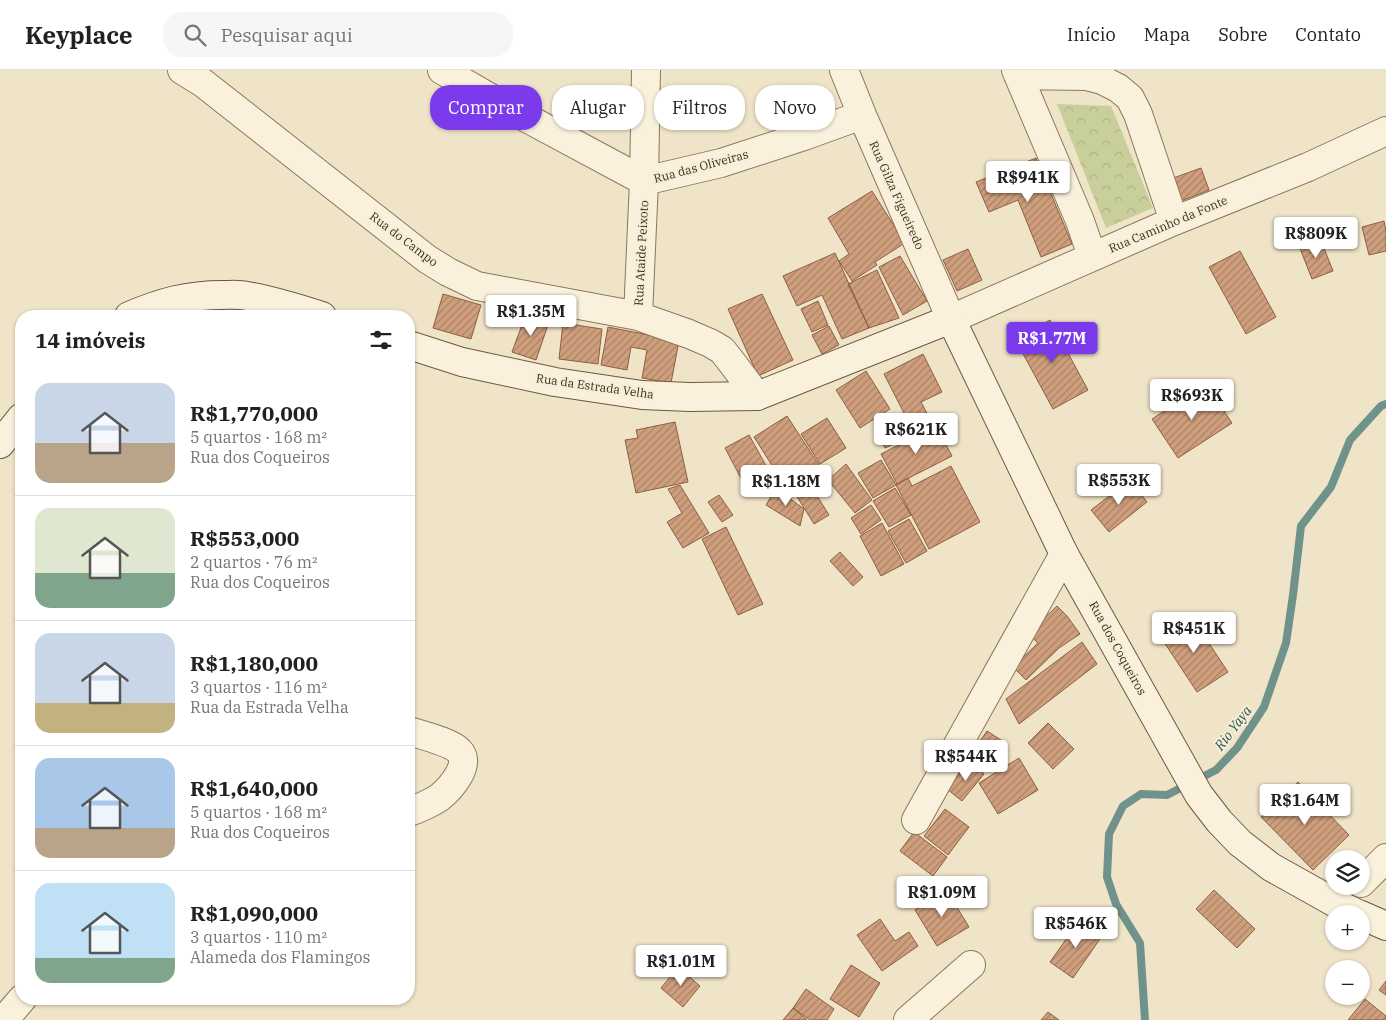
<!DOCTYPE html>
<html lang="pt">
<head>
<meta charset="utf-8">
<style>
  body { margin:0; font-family:"IBM Plex Serif",serif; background:#f6f6f6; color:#202124; height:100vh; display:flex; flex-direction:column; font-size:19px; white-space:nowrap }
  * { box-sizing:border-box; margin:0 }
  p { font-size:16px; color:#757577 }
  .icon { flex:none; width:28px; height:28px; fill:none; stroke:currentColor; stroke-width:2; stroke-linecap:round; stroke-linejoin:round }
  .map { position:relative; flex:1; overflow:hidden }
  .sheet { position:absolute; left:15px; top:240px; width:400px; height:695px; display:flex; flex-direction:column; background:#fff; border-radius:20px; box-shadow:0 1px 4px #0004 }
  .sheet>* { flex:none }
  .guide { position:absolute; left:430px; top:15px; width:475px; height:45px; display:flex; gap:10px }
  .fabs { position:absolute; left:1325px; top:780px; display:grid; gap:10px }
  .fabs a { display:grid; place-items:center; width:45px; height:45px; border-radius:50%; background:#fff; box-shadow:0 1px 4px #0004; font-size:25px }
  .price { position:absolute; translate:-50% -42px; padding:0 11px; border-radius:5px; background:#fff; color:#222; font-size:16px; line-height:32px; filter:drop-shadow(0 1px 2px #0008) }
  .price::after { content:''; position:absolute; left:50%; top:30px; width:15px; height:11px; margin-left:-8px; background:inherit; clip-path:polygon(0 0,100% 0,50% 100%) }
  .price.selected { background:#7c3aed; color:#fff }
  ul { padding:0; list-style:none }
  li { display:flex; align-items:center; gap:15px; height:125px; padding:0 20px }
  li+li { border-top:1px solid #e0e0e0 }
  li span { display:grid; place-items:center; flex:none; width:140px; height:100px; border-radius:15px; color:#555 }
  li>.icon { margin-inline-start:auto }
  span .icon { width:60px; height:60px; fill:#fffc; stroke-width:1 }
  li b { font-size:21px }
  h2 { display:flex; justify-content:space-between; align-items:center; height:60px; padding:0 20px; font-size:21px }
  .tag { padding:0 18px; border-radius:20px; background:#fff; box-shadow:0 1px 4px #0004; font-size:18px; line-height:45px }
  .tag.selected { background:#7c3aed; color:#fff }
  header { display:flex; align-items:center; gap:30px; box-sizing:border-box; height:70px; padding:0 25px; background:#fff; border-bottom:1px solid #e0e0e0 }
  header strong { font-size:24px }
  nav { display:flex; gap:28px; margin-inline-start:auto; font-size:18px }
  .search { width:350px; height:45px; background:#f6f6f6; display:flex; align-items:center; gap:12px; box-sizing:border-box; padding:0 18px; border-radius:20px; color:#757577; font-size:19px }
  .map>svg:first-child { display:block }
  .park { fill:url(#park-crowns) }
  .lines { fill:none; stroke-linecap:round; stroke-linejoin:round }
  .stream { stroke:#6f938a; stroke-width:8 }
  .building { fill:url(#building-hatch); stroke:#8d5f41 }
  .street-casing { stroke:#8d765c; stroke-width:30 }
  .secondary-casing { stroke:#6f573f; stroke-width:30 }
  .street { stroke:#faf1dc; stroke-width:28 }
  .secondary { stroke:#faf1dc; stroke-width:28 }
  .labels { text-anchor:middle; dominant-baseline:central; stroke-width:4; stroke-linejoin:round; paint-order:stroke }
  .street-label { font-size:12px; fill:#3d2e20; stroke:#f7eed8 }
  .water-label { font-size:14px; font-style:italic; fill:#2f5d5a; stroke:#f7eed8 }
</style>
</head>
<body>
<header>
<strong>Keyplace</strong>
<div class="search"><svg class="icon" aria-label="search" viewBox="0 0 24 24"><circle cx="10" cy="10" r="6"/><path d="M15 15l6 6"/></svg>Pesquisar aqui</div>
<nav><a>Início</a><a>Mapa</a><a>Sobre</a><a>Contato</a></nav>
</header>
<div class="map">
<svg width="1386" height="950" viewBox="0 0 1386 950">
  <defs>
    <pattern id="park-crowns" width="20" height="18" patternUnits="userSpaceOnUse" patternTransform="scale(1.25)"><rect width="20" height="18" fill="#c9cf9b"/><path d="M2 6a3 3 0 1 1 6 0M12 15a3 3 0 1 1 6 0" fill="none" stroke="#aeb285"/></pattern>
    <pattern id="building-hatch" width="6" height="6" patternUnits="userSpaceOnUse" patternTransform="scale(1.25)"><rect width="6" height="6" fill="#cf9f7d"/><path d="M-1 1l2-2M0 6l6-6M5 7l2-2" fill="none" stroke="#a98266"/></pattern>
  </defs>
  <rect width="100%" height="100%" fill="#f0e4c8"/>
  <path class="park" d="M1057 34 1111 36 1153 138 1106 158Z"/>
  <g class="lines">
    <path class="stream" d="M1145 950 1140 873 1116 834 1107 807 1109 764 1123 736 1141 724 1167 725 1216 700 1237 678 1264 637 1286 573 1293 525 1301 456 1331 417 1350 370 1381 336 1386 334"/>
  </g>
  <path class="building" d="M1036 88 1072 174 1041 187 1018 130 989 142 976 112Z
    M1201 98 1209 120 1176 133 1168 110Z
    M872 121 905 173 875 192 877 195 852 211 839 191 849 184 828 148Z
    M1384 151 1386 161V181L1369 185 1362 157Z
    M1320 168 1333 201 1312 209 1299 176Z
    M968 179 982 210 957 221 943 190Z
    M1240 181 1276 247 1246 264 1209 197Z
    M835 183 869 258 842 269 822 225 797 236 783 206Z
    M900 186 927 231 903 245 879 197Z
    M877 200 899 248 869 258 848 214Z
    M443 224 481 235 471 269 433 258Z
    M762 224 793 290 758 306 728 239Z
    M818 231 828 255 812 262 801 239Z
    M526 244 549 252 536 290 512 282Z
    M1050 250 1088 320 1053 339 1015 269Z
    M563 253 602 259 598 294 559 289Z
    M829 256 839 275 822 284 812 265Z
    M608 257 679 271 671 313 642 308 647 280 631 277 627 300 601 295Z
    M923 284 942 322 921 332 933 355 885 378 877 361 906 347 884 304Z
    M866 301 890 339 860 358 836 320Z
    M1206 314 1232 353 1178 388 1152 349Z
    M787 346 819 395 785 416 754 367Z
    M827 348 846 378 820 394 801 364Z
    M675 352 688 412 636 423 625 370 638 368 636 360Z
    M936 356 952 386 897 414 881 384Z
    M749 365 769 401 744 414 725 378Z
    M881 390 896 415 873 428 858 403Z
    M846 394 872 430 855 443 828 410Z
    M951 396 980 452 929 479 896 415 908 408 912 416Z
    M1130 410 1147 432 1109 462 1091 440Z
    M680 415 709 463 683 478 667 452 682 443 668 419Z
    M811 416 829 445 814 454 796 425Z
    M776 418 804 439 800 456 766 435Z
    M895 418 911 445 889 457 873 431Z
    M719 425 733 445 722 452 708 432Z
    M871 435 881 450 861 464 851 448Z
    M909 449 927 481 906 493 888 461Z
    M882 453 904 494 881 506 860 466Z
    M726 457 763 534 738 545 702 469Z
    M840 482 863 507 853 516 830 491Z
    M1057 536 1067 546 1080 564 1059 578 1026 610 1013 597 1038 573 1028 564Z
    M1191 546 1228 602 1197 622 1160 566Z
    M1082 572 1097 594 1019 654 1006 629Z
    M1048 653 1074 679 1053 699 1028 673Z
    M987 661 1001 670 984 695 970 685Z
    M1019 688 1038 720 998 744 979 713Z
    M969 692 984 704 962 731 947 719Z
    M1298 712 1349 765 1313 800 1261 747Z
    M945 739 969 757 948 785 924 766Z
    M914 762 947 787 933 806 900 781Z
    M1214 820 1255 859 1237 878 1196 839Z
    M947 821 969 857 937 876 915 840Z
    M880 849 895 871 909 862 918 876 882 901 857 865Z
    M1079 851 1102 866 1073 908 1050 892Z
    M851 895 880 913 859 947 830 929Z
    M678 897 700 916 683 937 661 918Z
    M1386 911V925L1379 920Z
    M806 919 834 939 827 950H810L793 938Z
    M1365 929 1386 946V950H1348Z
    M793 938 807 950H783Z
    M1048 942 1059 950H1041Z"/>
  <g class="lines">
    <defs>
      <path id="street" d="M182 0 203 13 427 189 448 202 477 216 638 246 689 264 710 273 722 280 733 294 757 326
        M442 0 508 38 644 111 721 93 804 66 862 45
        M844 0 862 45 951 249 1174 151 1308 97 1386 61
        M1016 0 1080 151 1092 186
        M1018 5 1086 6 1102 10 1118 18 1130 28 1138 44 1174 151
        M638 246 644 111 646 0
        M409 661C421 665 451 672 459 681 472 694 451 718 440 727 433 732 418 739 409 742
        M916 750 1064 484
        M1361 813 1386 788
        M4 950 22 929
        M908 950 971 895"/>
      <path id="secondary" d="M129 246C162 232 187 225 223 225 231 225 239 224 247 226 272 230 297 238 322 246
        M409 275 462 292 555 312 642 325 690 327 757 326 951 249 1064 484 1199 725 1219 751 1240 773 1271 797 1339 835 1358 844
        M0 374 21 348
        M1361 845 1386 856"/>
    </defs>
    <use href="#street" class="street-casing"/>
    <use href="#secondary" class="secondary-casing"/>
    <use href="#street" class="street"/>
    <use href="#secondary" class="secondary"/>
  </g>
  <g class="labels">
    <g class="street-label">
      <text transform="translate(701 96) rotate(-15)">Rua das Oliveiras</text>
      <text transform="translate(897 125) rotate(66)">Rua Gilza Figueiredo</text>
      <text transform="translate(1168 154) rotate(-23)">Rua Caminho da Fonte</text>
      <text transform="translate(404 169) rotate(37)">Rua do Campo</text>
      <text transform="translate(641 183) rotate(-87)">Rua Ataide Peixoto</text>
      <text transform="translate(595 316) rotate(8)">Rua da Estrada Velha</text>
      <text transform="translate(1118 578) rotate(61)">Rua dos Coqueiros</text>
    </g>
    <g class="water-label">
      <text transform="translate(1233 658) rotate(-53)">Rio Yaya</text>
    </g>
  </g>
</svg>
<div class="fabs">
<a><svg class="icon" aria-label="layers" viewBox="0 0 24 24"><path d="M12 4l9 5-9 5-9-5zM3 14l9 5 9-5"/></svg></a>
<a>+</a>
<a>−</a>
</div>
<b class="price" style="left:1028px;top:133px">R$941K</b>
<b class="price" style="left:1316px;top:189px">R$809K</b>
<b class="price" style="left:531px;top:267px">R$1.35M</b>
<b class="price selected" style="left:1052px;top:294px">R$1.77M</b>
<b class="price" style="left:1192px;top:351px">R$693K</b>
<b class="price" style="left:916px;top:385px">R$621K</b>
<b class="price" style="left:1119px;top:436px">R$553K</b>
<b class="price" style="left:786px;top:437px">R$1.18M</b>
<b class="price" style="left:1194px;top:584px">R$451K</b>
<b class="price" style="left:966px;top:712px">R$544K</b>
<b class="price" style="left:1305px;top:756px">R$1.64M</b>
<b class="price" style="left:942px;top:848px">R$1.09M</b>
<b class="price" style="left:1076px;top:879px">R$546K</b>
<b class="price" style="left:681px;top:917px">R$1.01M</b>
<div class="guide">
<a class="tag selected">Comprar</a>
<a class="tag">Alugar</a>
<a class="tag">Filtros</a>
<a class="tag">Novo</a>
</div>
<section class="sheet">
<h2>14 imóveis<svg class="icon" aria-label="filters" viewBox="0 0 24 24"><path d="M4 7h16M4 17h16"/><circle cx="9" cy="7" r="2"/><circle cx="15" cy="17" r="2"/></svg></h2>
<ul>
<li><span style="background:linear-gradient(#c9d6e8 60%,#b9a48a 0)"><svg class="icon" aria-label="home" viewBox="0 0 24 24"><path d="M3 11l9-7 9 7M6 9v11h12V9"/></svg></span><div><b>R$1,770,000</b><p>5 quartos · 168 m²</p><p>Rua dos Coqueiros</p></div></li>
<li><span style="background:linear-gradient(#dfe7d0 65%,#7fa58c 0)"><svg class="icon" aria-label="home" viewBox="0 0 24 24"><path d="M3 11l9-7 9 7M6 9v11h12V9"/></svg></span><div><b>R$553,000</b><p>2 quartos · 76 m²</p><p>Rua dos Coqueiros</p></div></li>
<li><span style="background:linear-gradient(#c9d6e8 70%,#c2b280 0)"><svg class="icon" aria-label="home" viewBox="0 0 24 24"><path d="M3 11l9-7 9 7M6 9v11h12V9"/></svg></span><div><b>R$1,180,000</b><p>3 quartos · 116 m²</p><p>Rua da Estrada Velha</p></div></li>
<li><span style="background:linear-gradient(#a9c7e8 70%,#b9a48a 0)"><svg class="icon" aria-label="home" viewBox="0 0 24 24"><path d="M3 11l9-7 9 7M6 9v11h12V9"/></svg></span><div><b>R$1,640,000</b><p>5 quartos · 168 m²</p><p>Rua dos Coqueiros</p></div></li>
<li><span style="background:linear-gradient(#bfe0f5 75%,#7fa58c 0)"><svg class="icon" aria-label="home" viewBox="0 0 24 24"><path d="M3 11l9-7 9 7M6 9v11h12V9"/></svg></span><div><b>R$1,090,000</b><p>3 quartos · 110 m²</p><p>Alameda dos Flamingos</p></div></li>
</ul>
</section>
</div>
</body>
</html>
